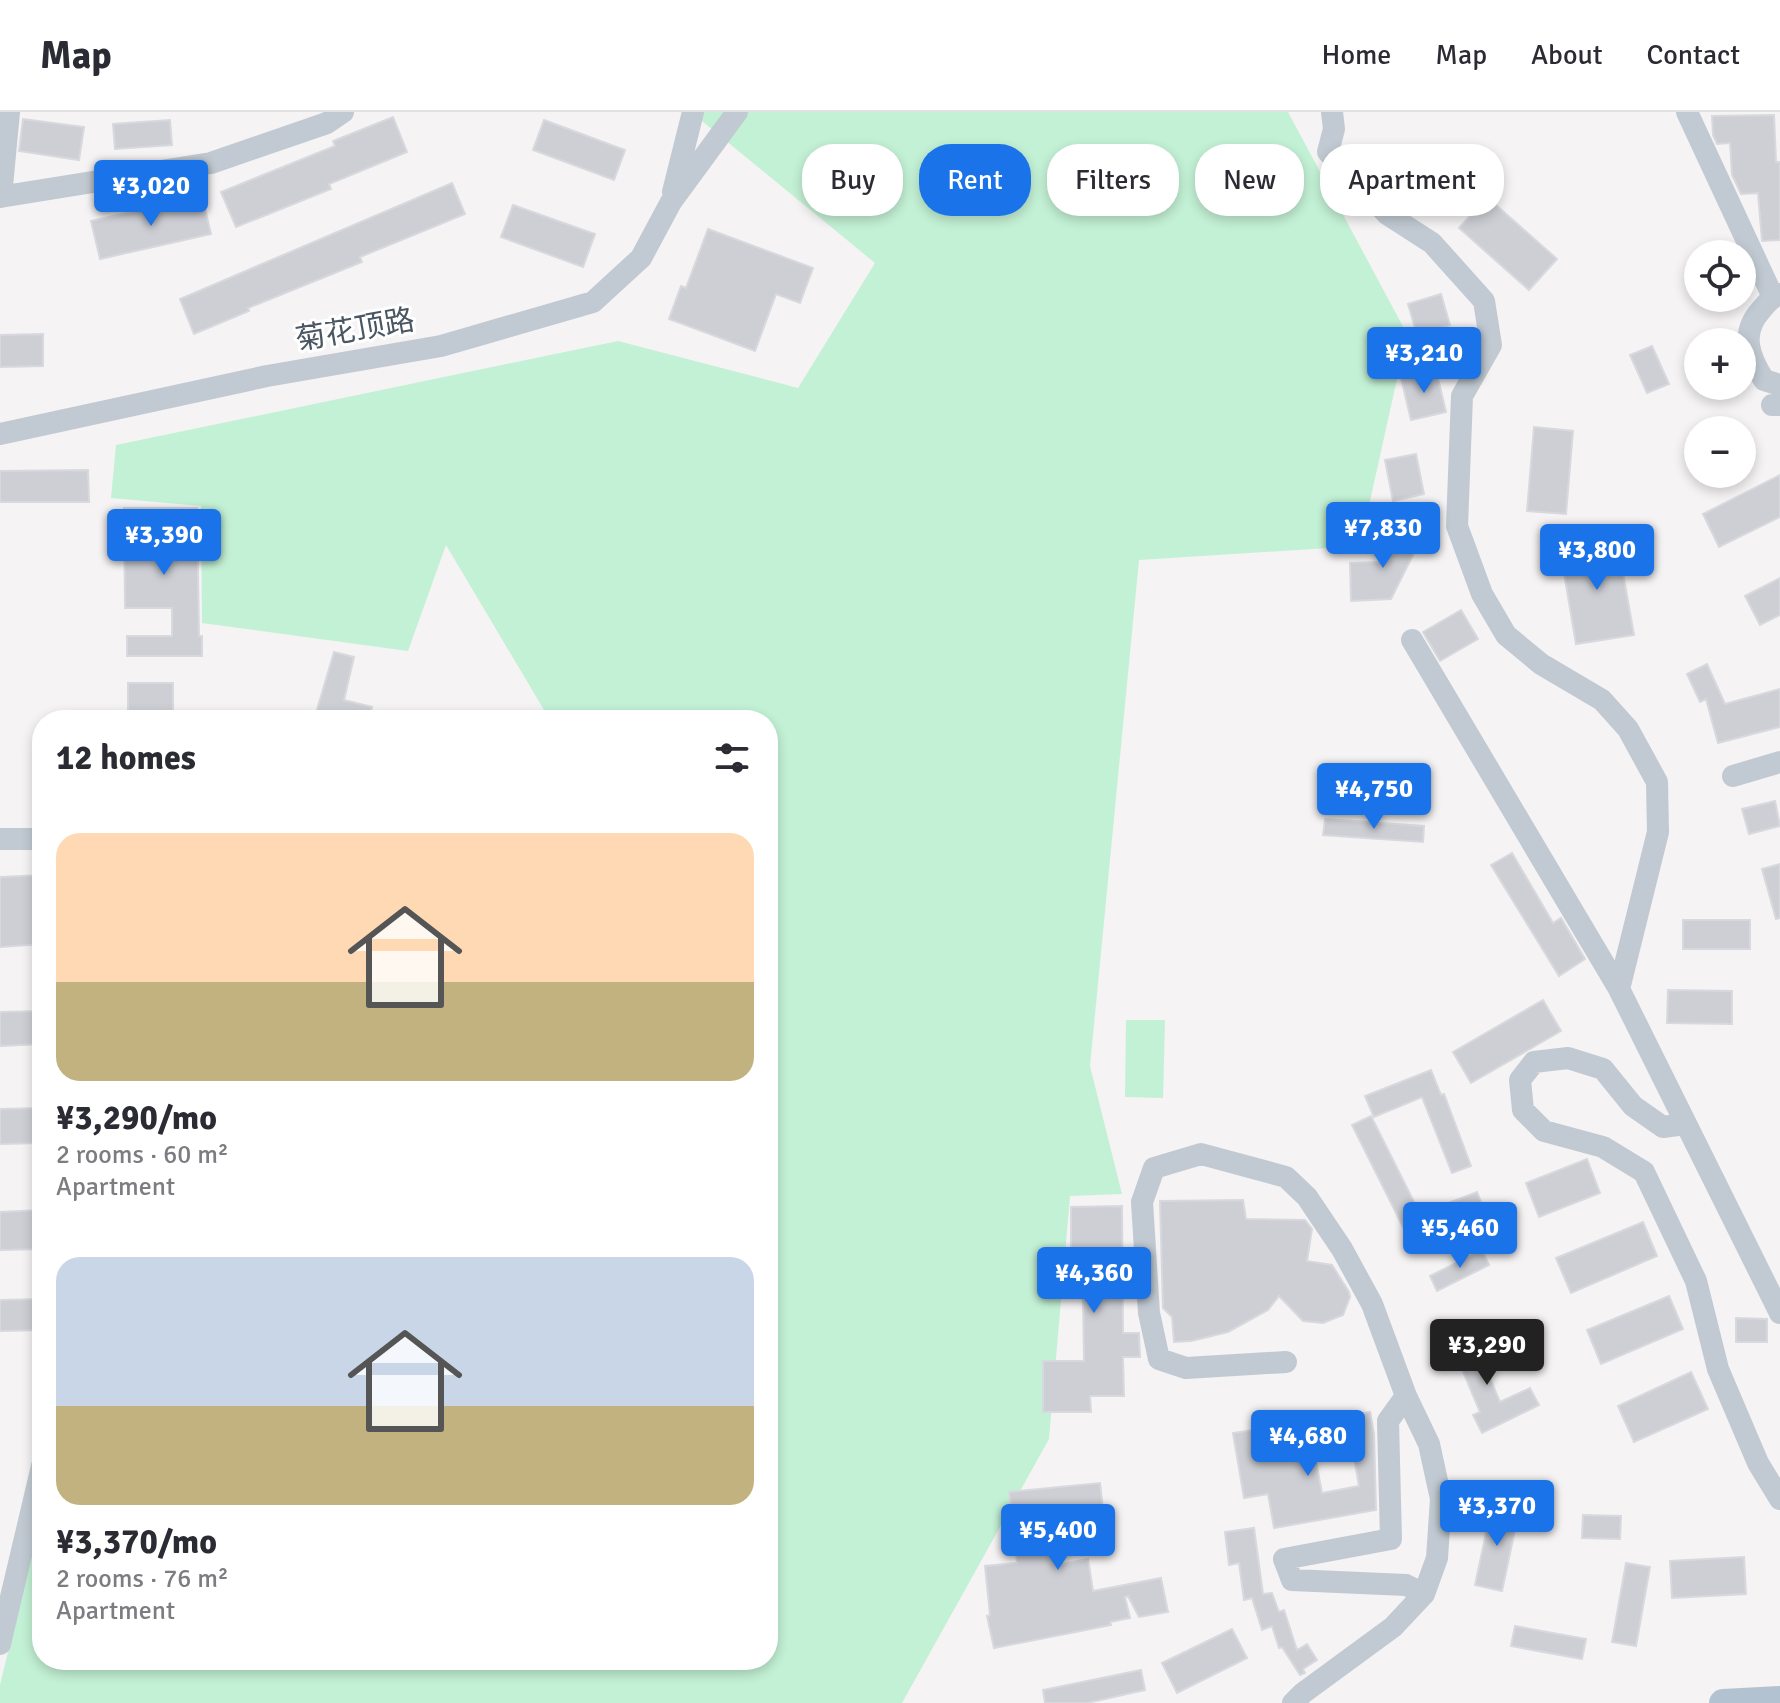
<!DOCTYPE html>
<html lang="en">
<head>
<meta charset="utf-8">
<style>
  body { margin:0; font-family:Signika,"Noto Sans SC",sans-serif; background:#f7f7f7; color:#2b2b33; height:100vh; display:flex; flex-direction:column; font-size:30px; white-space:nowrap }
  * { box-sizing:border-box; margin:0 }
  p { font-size:26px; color:#7c7c81 }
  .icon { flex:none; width:44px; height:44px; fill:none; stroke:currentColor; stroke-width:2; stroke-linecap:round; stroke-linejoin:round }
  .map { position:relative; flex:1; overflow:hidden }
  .panel { position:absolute; left:32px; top:598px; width:746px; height:960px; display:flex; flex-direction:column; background:#fff; border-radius:32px; box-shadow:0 4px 12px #0003 }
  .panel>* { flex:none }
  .guide { position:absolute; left:802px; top:32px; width:760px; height:72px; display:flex; gap:16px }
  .buttons { position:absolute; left:1684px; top:128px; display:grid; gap:16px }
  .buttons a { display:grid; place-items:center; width:72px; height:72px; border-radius:50%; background:#fff; box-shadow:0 4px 12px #0003; font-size:40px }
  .price { position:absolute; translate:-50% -68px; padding:0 18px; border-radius:8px; background:#1a73e8; color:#fff; font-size:26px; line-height:52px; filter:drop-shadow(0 2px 4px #0008) }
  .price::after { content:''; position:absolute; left:50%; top:48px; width:24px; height:18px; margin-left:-12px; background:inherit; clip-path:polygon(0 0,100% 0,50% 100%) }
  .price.active { background:#222; color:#fff }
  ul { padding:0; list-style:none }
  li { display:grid; align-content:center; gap:16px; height:424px; padding:0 24px }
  li span { display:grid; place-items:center; height:248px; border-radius:24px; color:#555 }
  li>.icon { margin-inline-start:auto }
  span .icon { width:144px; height:144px; fill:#fffc; stroke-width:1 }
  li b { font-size:34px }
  h2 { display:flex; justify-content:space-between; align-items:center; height:96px; padding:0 24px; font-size:34px }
  .pill { padding:0 28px; border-radius:32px; background:#fff; box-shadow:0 4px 12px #0003; font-size:28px; line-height:72px }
  .pill.active { background:#1a73e8; color:#fff }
  header { display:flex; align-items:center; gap:48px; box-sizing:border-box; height:112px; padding:0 40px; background:#fff; border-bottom:2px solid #e1e1e2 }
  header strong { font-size:38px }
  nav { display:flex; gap:44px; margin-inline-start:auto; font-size:28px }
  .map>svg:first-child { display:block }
  .green { fill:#c3f1d5 }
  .building { fill:#cdcfd5; stroke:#d7d9de; stroke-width:2 }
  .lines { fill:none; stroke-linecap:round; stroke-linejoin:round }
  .minor { stroke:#c1cad2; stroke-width:22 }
  .major { stroke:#b3c2d1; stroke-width:28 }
  .labels { text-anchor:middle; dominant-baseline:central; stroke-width:6; stroke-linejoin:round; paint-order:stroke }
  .street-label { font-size:30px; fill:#4a5661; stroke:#fff }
</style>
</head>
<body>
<header>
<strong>Map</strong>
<nav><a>Home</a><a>Map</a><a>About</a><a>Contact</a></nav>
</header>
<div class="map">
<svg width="1780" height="1591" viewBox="0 0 1780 1591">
  <rect width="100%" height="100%" fill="#f5f3f3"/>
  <path class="green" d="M691 0H1288L1407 222 1360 434 1139 448 1090 954 1122 1082 1070 1084 1049 1327 902 1591H0V1573L42 1399V1548H768V608H550L446 433 408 539 202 511 201 394 111 386 116 333 618 229 798 276 875 151Z
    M1126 908H1165L1163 986 1125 985Z"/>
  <path class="building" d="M1774 3 1776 50H1780V128L1762 129 1758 81 1741 82 1732 63 1730 31 1717 32 1713 23 1712 4Z
    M393 5 407 40 329 72 331 77 236 115 221 80 335 34 333 29Z
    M23 7 84 15 79 48 19 39Z
    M170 8 172 33 115 37 113 12Z
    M544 8 625 38 614 68 533 38Z
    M452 71 465 102 360 145 362 150 248 196 249 199 194 222 180 187Z
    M202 84 211 122 100 147 91 109Z
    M1487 85 1557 147 1529 178 1459 116Z
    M513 93 595 122 583 155 501 125Z
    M708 117 813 156 800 191 776 182 755 239 669 207 681 174 686 176Z
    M1441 182 1450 213 1417 223 1408 192Z
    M43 222V254L0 255V223Z
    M1652 234 1669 272 1647 281 1630 243Z
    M1436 258 1446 300 1411 308 1401 266Z
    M1534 315 1573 319 1566 402 1527 399Z
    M1416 342 1424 382 1393 389 1385 348Z
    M88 358 89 390H0V359Z
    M1780 363V405L1719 435 1703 402Z
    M124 396H197L199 524H202V544H127V524H172V496H125Z
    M1396 417 1420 429 1391 487 1351 489 1350 451 1380 450Z
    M1617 427 1634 523 1576 532 1560 437Z
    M1780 466V503L1760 513 1745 484Z
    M1461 498 1478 527 1440 549 1423 520Z
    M334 540 354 545 344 588 372 595 369 608H314Z
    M1707 552 1725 592 1780 577V615L1718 631 1706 587 1700 590 1687 562Z
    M128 571H173V599H128Z
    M1775 689 1780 714 1749 722 1742 697Z
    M1325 707 1424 714 1423 730 1323 723Z
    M1512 741 1553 811 1561 806 1585 847 1559 864 1491 753Z
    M1780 752V806L1776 807 1762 757Z
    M42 763V832L0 835V765Z
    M1683 808H1750V837H1683Z
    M1668 878 1732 879V912L1667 911Z
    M1543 888 1561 919 1471 971 1453 940Z
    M42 899V932L0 934V900Z
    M1431 958 1441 983 1444 982 1471 1054 1452 1061 1422 985 1374 1005 1365 984Z
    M42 996V1031L0 1032V997Z
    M1371 1004 1420 1102 1477 1080 1484 1098 1410 1129 1352 1013Z
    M1587 1047 1600 1081 1539 1105 1526 1071Z
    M1243 1088 1246 1107 1305 1108 1312 1117 1307 1149 1332 1153 1349 1180 1350 1185 1343 1203 1323 1211 1303 1209 1279 1184 1268 1198 1228 1220 1191 1229 1174 1230 1172 1205 1163 1196 1160 1089Z
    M1122 1094 1123 1221H1139L1140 1245H1123L1124 1284H1090L1091 1300H1043V1249H1084L1083 1183H1071V1095Z
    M42 1098V1137L0 1138V1100Z
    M1643 1110 1657 1144 1571 1181 1556 1146Z
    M1482 1138 1489 1153 1437 1179 1430 1164Z
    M1669 1184 1683 1217 1601 1252 1587 1218Z
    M42 1187V1218L0 1219V1188Z
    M1736 1206 1767 1207V1230H1736Z
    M1469 1217 1500 1290 1530 1276 1539 1293 1482 1321 1473 1303 1480 1300 1449 1226Z
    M1691 1260 1708 1297 1634 1330 1618 1294Z
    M1370 1300 1374 1322 1376 1398 1274 1416 1268 1382 1244 1386 1233 1321 1254 1318 1258 1344 1313 1334 1322 1381 1359 1374 1347 1304Z
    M1100 1371 1107 1433 1087 1435 1085 1412 1058 1415 1062 1452 1088 1447 1093 1479 1161 1466 1168 1500 1139 1505 1128 1484 1125 1485 1130 1506 1110 1510 1111 1513 994 1536 987 1504 990 1503 985 1454 1017 1451 1009 1380Z
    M1492 1393 1519 1399 1502 1479 1475 1473Z
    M1583 1403 1621 1404 1620 1427 1582 1426Z
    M1254 1416 1263 1482 1272 1481 1279 1500 1284 1498 1297 1538 1307 1532 1317 1548 1303 1557 1305 1561 1300 1563 1282 1535 1279 1536 1272 1514 1262 1518 1252 1486 1244 1488 1239 1451 1229 1453 1225 1420Z
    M1744 1445 1746 1482 1672 1486 1670 1449Z
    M1626 1451 1650 1455 1636 1534 1612 1530Z
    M1515 1514 1586 1527 1582 1547 1511 1534Z
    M1232 1517 1247 1546 1177 1581 1162 1551Z
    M1141 1558 1145 1578 1087 1591H1045L1043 1578Z"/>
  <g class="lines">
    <path class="minor" d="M1332 0 1334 17 1328 40 1387 102 1432 131 1484 189 1491 233 1462 284 1457 414 1482 482 1506 523 1541 552 1602 588 1628 617 1657 670 1658 720 1619 877
      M1687 0 1773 185
      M673 80 693 0
      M0 85 211 51 327 11 343 0
      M1 85 9 0
      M1780 182C1771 185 1767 191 1761 198 1740 221 1749 245 1764 268L1780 273
      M1772 293H1780
      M0 322 267 264 441 234 593 190 641 146 671 90 737 0
      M1412 528 1619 877 1780 1201
      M1733 664 1780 650
      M0 727H42
      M1685 1012 1663 1015 1633 994 1603 957 1568 946 1534 950 1520 968 1523 998 1544 1019 1603 1035 1644 1060 1696 1169 1718 1257 1758 1351 1780 1387
      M1286 1250 1186 1256 1159 1247 1149 1201 1142 1090 1154 1056 1201 1042 1286 1065 1307 1085 1342 1137 1372 1192 1406 1284 1429 1332 1441 1387 1437 1446 1424 1482 1393 1515 1303 1581 1293 1591
      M1406 1284 1388 1309 1391 1427 1284 1447 1292 1468 1406 1473 1424 1482
      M0 1532 42 1354"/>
    <path class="major" d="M1723 1591 1780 1588"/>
  </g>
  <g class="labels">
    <g class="street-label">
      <text transform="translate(355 218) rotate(-10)">菊花顶路</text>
    </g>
  </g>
</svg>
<div class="buttons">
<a><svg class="icon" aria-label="locate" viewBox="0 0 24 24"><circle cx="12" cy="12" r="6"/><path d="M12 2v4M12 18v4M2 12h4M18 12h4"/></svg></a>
<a>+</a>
<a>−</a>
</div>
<b class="price" style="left:151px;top:116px">¥3,020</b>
<b class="price" style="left:1424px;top:283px">¥3,210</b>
<b class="price" style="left:1383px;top:458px">¥7,830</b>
<b class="price" style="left:164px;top:465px">¥3,390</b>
<b class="price" style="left:1597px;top:480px">¥3,800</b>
<b class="price" style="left:1374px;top:719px">¥4,750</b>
<b class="price" style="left:1460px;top:1158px">¥5,460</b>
<b class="price" style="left:1094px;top:1203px">¥4,360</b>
<b class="price active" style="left:1487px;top:1275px">¥3,290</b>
<b class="price" style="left:1308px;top:1366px">¥4,680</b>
<b class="price" style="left:1497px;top:1436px">¥3,370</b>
<b class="price" style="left:1058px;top:1460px">¥5,400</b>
<div class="guide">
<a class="pill">Buy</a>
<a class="pill active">Rent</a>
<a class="pill">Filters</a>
<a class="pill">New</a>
<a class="pill">Apartment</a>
</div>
<section class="panel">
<h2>12 homes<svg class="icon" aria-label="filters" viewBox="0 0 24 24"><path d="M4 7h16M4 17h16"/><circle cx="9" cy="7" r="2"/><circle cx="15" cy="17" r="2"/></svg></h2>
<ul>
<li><span style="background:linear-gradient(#ffd9b3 60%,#c2b280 0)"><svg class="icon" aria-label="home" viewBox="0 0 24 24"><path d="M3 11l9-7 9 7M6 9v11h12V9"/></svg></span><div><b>¥3,290/mo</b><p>2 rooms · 60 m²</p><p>Apartment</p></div></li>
<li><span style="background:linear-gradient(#c9d6e8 60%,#c2b280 0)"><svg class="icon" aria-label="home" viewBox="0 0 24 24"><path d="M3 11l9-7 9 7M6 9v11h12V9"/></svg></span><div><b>¥3,370/mo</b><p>2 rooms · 76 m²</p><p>Apartment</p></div></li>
</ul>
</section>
</div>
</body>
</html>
